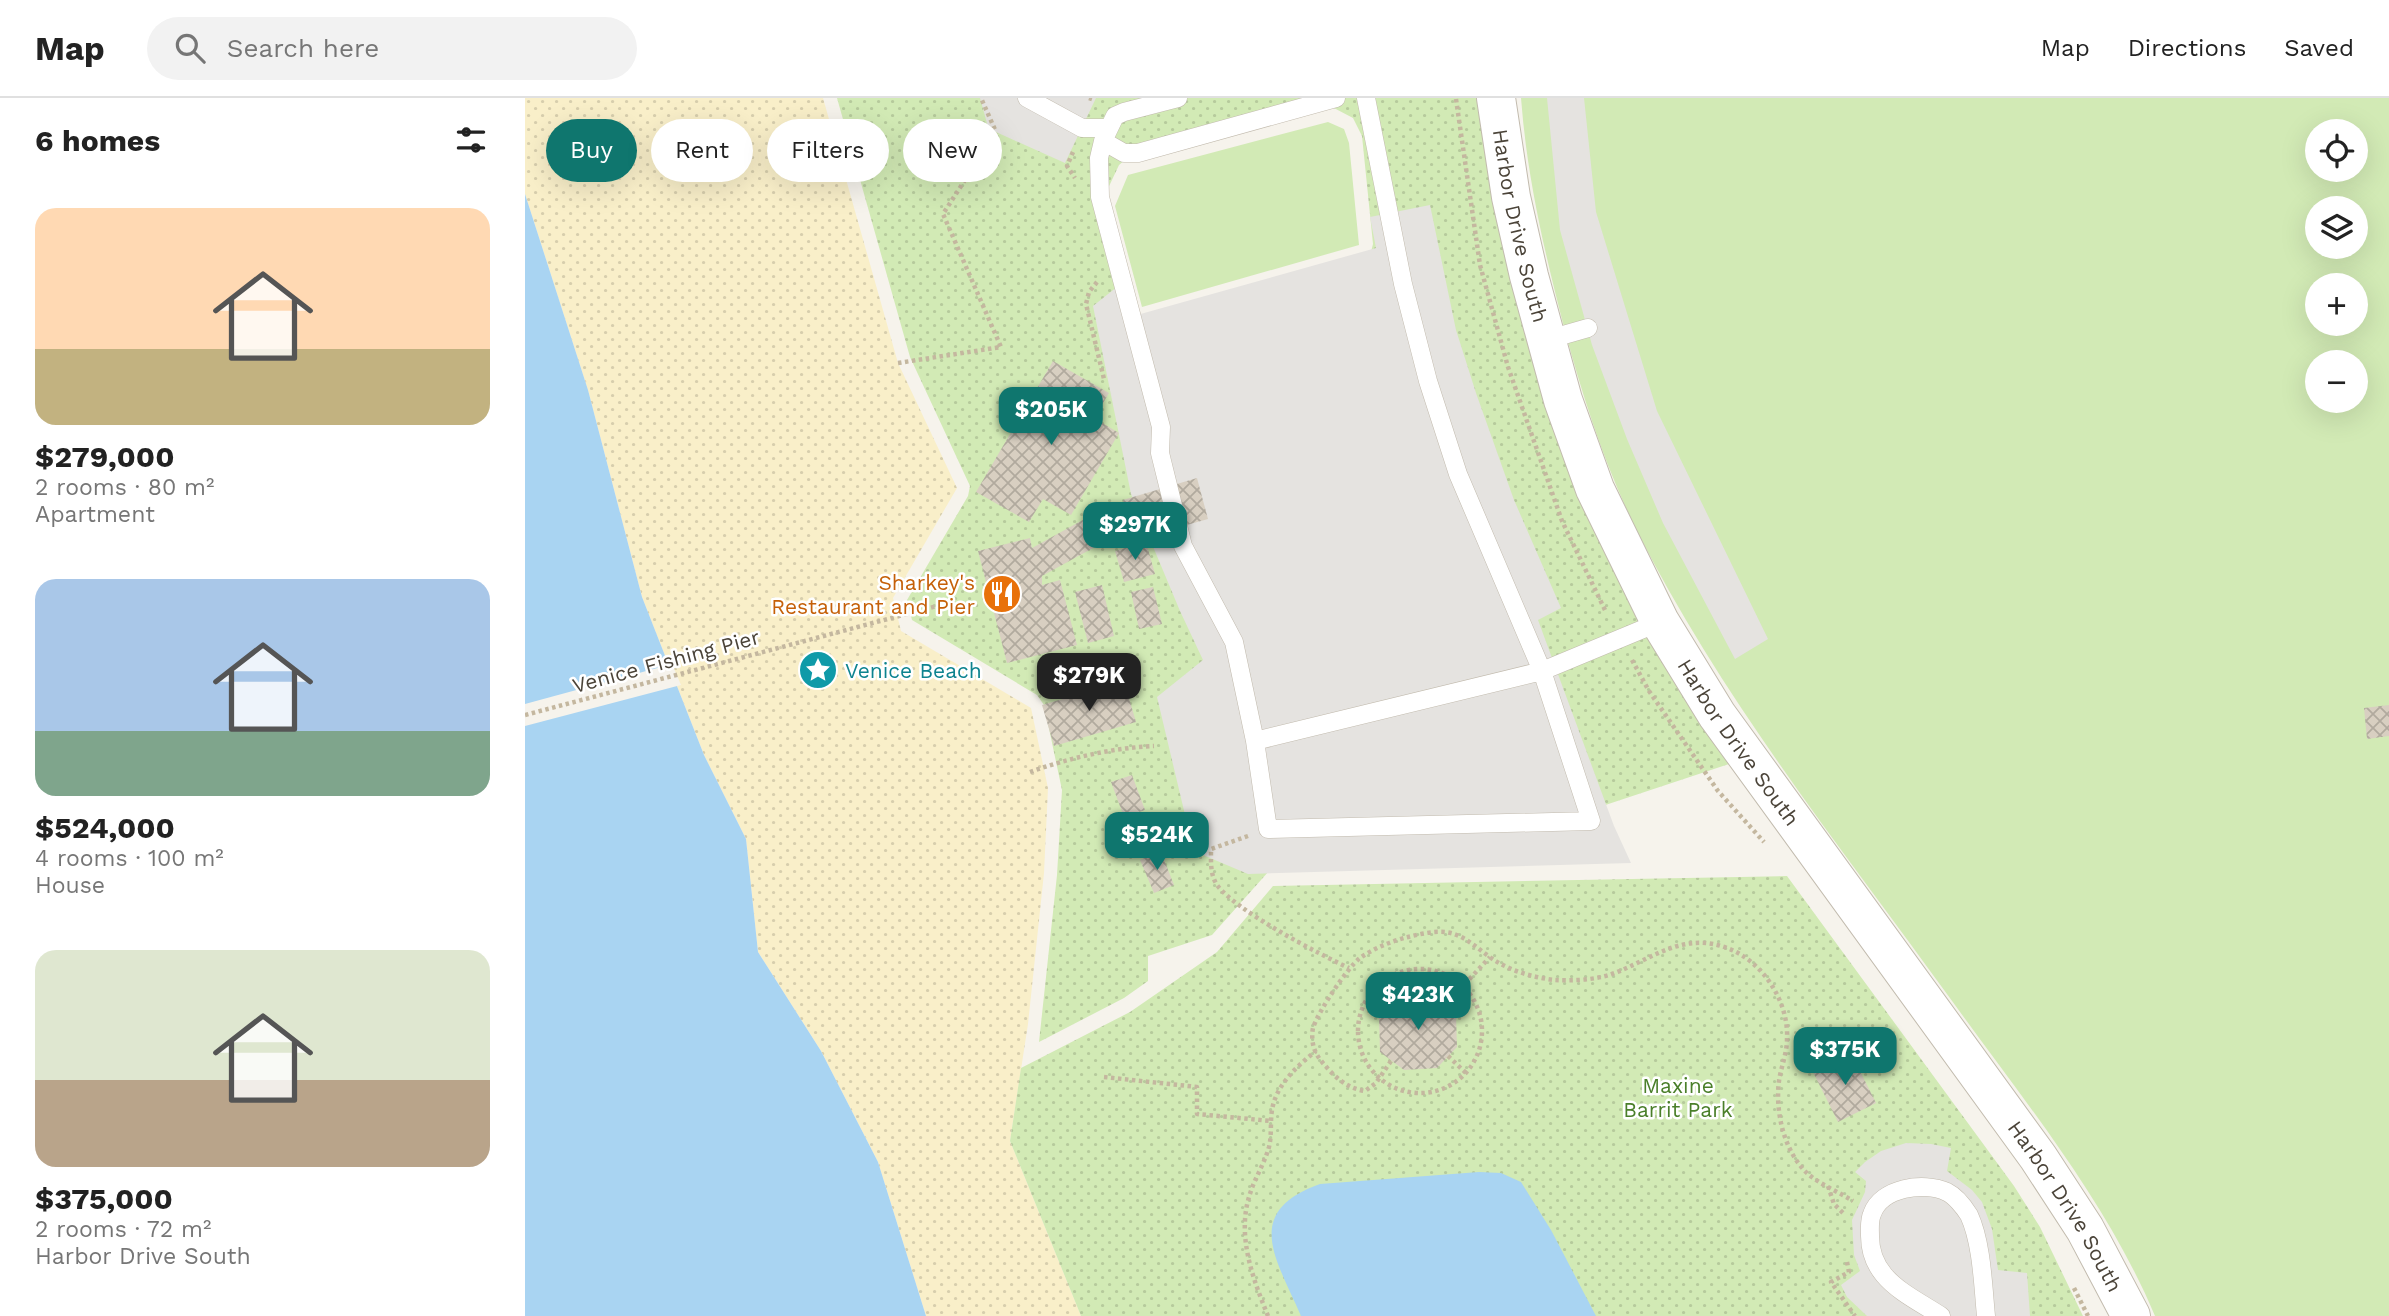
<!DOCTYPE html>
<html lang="en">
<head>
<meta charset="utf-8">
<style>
  body { margin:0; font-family:"Work Sans",sans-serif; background:#f2f2f2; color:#222; height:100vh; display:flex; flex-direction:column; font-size:26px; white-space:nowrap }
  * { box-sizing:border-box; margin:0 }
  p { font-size:23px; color:#767676 }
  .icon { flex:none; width:38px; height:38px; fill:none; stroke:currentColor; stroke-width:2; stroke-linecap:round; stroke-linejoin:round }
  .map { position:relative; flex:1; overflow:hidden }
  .drawer { display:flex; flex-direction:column; background:#fff; width:525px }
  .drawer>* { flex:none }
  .banner { position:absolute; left:21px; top:21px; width:665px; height:63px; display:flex; gap:14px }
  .fabs { position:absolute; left:1780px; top:21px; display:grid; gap:14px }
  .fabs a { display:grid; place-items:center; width:63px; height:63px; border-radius:50%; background:#fff; box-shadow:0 7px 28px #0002; font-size:35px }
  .price { position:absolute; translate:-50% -60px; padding:0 16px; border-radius:14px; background:#0f766e; color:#fff; font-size:23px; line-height:46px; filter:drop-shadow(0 2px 4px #0008) }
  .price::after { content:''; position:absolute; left:50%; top:42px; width:21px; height:16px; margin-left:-10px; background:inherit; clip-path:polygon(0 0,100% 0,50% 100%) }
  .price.active { background:#222; color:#fff }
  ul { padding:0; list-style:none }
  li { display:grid; align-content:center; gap:14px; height:371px; padding:0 35px }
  li span { display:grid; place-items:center; height:217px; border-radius:21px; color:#555 }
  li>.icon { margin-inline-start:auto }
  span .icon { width:126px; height:126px; fill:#fffc; stroke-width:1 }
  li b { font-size:30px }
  h2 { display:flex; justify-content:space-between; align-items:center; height:84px; padding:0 35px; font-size:30px }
  .chip { padding:0 24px; border-radius:32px; background:#fff; box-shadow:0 7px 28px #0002; font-size:24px; line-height:63px }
  .chip.active { background:#0f766e; color:#fff }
  header { display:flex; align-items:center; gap:42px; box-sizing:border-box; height:98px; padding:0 35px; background:#fff; border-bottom:2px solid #e0e0e0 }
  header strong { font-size:33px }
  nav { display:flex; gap:38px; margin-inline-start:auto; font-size:24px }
  .search { width:490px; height:63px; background:#f2f2f2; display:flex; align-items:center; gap:18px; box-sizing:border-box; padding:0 24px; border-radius:38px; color:#767676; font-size:26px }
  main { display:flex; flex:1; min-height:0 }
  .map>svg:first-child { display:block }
  .grass { fill:#d2eab5; fill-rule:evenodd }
  .sand { fill:url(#sand-dots) }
  .park { fill:url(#park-dots); fill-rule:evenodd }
  .parking { fill:#e5e3e0 }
  .water { fill:#a9d4f2 }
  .pier { fill:#f6f3ec }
  .building { fill:url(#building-cross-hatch) }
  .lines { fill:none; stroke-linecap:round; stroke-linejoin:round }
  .service-casing { stroke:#c2bbae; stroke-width:19 }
  .tertiary-casing { stroke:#c2bbae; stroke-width:40 }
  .path { stroke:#c4b79f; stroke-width:4.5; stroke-dasharray:3.5 3.5; stroke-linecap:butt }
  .service { stroke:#fff; stroke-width:18 }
  .tertiary { stroke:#fff; stroke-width:38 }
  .labels { text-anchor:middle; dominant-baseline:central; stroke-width:5; stroke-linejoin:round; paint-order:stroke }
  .street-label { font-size:21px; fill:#4b4439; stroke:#fff }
  .food-label { font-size:21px; fill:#c56008; stroke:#fff; text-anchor:end }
  .culture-label { font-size:21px; fill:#0d838f; stroke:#fff; text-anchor:start }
  .park-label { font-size:21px; fill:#4a7f2a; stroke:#fff }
</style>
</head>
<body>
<header>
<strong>Map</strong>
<div class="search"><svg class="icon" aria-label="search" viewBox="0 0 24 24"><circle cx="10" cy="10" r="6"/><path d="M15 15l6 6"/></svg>Search here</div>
<nav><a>Map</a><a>Directions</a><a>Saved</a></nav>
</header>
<main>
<section class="drawer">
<h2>6 homes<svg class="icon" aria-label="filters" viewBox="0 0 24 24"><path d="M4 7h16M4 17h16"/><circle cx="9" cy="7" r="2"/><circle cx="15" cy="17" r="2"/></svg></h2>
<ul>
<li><span style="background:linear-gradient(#ffd9b3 65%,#c2b280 0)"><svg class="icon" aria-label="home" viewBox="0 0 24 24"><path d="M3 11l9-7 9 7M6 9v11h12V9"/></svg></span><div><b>$279,000</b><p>2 rooms · 80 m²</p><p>Apartment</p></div></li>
<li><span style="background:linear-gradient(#a9c7e8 70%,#7fa58c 0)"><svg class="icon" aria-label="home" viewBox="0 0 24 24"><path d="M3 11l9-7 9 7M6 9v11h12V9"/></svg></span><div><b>$524,000</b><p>4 rooms · 100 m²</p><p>House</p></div></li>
<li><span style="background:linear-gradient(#dfe7d0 60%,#b9a48a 0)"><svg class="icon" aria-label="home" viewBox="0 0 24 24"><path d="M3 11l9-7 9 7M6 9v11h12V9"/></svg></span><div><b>$375,000</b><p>2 rooms · 72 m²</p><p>Harbor Drive South</p></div></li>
</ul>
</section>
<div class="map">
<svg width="1864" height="1218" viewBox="0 0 1864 1218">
  <defs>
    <pattern id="sand-dots" width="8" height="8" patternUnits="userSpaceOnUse" patternTransform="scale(1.75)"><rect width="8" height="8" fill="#f9efc9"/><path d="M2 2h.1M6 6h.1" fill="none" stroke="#d7cead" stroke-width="1.8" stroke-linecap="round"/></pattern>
    <pattern id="park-dots" width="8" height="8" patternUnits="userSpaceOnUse" patternTransform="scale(1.75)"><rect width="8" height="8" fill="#d2eab5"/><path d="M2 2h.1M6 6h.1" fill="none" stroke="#b6ca9c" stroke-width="1.8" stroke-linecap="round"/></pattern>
    <pattern id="building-cross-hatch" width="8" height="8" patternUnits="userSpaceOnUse" patternTransform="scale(1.75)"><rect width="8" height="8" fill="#d8cfc1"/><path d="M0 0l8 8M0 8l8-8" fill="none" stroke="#b1aa9e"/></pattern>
  </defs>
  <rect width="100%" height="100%" fill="#f6f3ec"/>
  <path class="grass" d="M996 0H1864V1218H1630C1583 1106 1501 1005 1430 907 1318 752 1197 602 1111 431 1080 368 1058 300 1040 233 1020 156 1002 80 996 0ZM1792 33H1830V72H1792ZM1792 110H1830V149H1792ZM1792 187H1830V226H1792ZM1792 264H1830V303H1792Z
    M803 24 819 31 824 45 834 147 617 209 590 108 603 77Z"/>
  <path class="sand" d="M0 0H298L373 265 432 390 368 500 376 533 506 610 523 690 519 775 503 926 485 1043 556 1218H401L353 1064 296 953 233 854 221 741 179 657 117 499 63 292 0 96Z"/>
  <path class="park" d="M312 0H956L989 183 1207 665 890 770 744 773 687 837 623 858V883L599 900 514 944 532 777 537 692 519 607 512 597 387 522 382 502 443 398 445 388 385 259ZM807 9 828 20 837 38 848 146 846 154 608 221 578 101 594 67 600 62Z
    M1262 778 1489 1088 1515 1129 1558 1218H556L485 1043 496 970 605 914 692 854 748 788Z"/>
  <path class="parking" d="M455 0H571L540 65 471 34 463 29Z
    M1022 0H1059L1071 114 1132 313 1243 541 1210 561 1138 425 1102 341 1067 247 1035 132Z
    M905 107 931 232 951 295 989 402 1036 510 1013 522 1089 728 1106 765 723 776 671 754 661 721 632 599 678 562 655 513 606 396 568 208 602 181 612 217 851 150 845 119Z
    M1381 1045 1406 1046 1426 1050 1422 1073 1447 1092 1457 1104 1467 1131 1473 1172 1502 1175 1505 1218H1342L1322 1199 1316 1187 1335 1173 1329 1157 1327 1122 1340 1094 1341 1083 1330 1074 1340 1064 1356 1053Z"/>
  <path class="water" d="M0 96 63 292 117 499 179 657 221 741 233 854 296 953 353 1064 401 1218H0Z
    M954 1074 976 1075 996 1084 1026 1132 1071 1218H776C752 1162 716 1114 795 1086Z"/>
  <path class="pier" d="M147 566 156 587 0 628V606Z"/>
  <path class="building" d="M528 263 584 295 569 320 594 335 546 417 518 401 504 424 451 394Z
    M672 380 683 421 609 442 598 402Z
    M565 418 579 444 517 478V487L535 482 552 547 482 565 453 453 505 440 507 450Z
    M621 444 630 476 599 484 590 453Z
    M577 487 589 538 563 545 550 494Z
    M628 489 637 526 614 531 606 494Z
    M599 583 611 624 529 648 517 607Z
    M1864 607V638L1842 641 1839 610Z
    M607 677 620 712 599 719 586 684Z
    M636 754 649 787 629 795 615 762Z
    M907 895 931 916 932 949 912 970 879 972 855 954 854 920 876 897Z
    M1326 955 1351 1005 1313 1024 1288 974Z"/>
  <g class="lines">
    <defs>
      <path id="service" d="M502 0 557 30H584
        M653 0 599 14 590 18 578 43 599 55H613L811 0
        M578 43 574 60 575 99 636 329 635 355 658 448 709 544 730 643 743 731 1066 723 1017 573 933 376 903 283 878 186 841 0
        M1021 242 1063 230
        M730 643 1017 573 1135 524
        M1416 1218C1398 1206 1373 1194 1359 1177 1349 1165 1345 1153 1345 1138 1345 1131 1344 1123 1347 1116 1356 1090 1398 1083 1422 1094 1430 1098 1439 1109 1444 1117 1457 1145 1458 1188 1461 1218"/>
      <g id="tertiary">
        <path id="s1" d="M971 0 986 99 1004 178 1038 302 1070 391 1135 524 1192 617 1513 1059 1560 1131 1606 1218"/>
      </g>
    </defs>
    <use href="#service" class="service-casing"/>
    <use href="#tertiary" class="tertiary-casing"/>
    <path class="path" d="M564 0 567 1
      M931 1 955 167 983 269 1037 423 1080 512
      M548 54 542 68 550 80
      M572 184 564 194 561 206 579 281
      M373 265 476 249 418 116 471 34 456 0
      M1107 562 1124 593 1193 693 1239 744
      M0 617 412 508
      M505 674C544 660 587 650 629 648
      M723 738 686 751C686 764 685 776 692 787 711 813 794 856 824 870
      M833 933a62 62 0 1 1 124 0a62 62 0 1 1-124 0Z
      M848 891 867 907
      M918 904 938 888 965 859
      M923 958 941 975
      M866 963 851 985 840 993C826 991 814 983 804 972 797 964 790 957 788 946 787 942 787 934 788 930 793 914 822 870 835 860 849 850 867 843 883 839 895 836 908 833 920 834 941 836 956 855 974 865 990 874 1011 880 1030 882 1047 883 1070 882 1087 876 1126 862 1157 833 1202 850 1238 863 1264 904 1262 941 1262 955 1256 969 1254 983 1250 1014 1259 1054 1283 1076 1296 1087 1314 1094 1328 1103
      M579 979 672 989V1016L746 1023
      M1303 1088 1309 1106 1320 1117
      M1322 1164 1324 1174 1306 1184 1330 1218
      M1549 1190 1563 1218
      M743 1218C728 1181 712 1139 724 1099 729 1081 739 1067 744 1049 747 1037 745 1024 747 1012 751 987 772 968 791 953"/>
    <use href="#service" class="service"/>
    <use href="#tertiary" class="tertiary"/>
  </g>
  <defs>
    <symbol id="restaurant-disc" viewBox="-11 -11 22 22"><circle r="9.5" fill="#e8710a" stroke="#fff"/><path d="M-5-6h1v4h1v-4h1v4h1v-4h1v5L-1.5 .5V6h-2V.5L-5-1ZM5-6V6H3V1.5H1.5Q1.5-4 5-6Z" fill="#fff"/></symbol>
    <symbol id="sight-disc" viewBox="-11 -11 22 22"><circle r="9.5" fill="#0f9aa8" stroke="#fff"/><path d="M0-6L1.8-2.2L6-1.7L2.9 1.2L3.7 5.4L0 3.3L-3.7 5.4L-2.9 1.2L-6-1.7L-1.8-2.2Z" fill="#fff"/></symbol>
  </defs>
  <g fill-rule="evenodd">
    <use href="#restaurant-disc" x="455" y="474" width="44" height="44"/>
    <use href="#sight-disc" x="271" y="550" width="44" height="44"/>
  </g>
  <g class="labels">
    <g class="street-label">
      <text stroke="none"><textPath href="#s1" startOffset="130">Harbor Drive South</textPath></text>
      <text transform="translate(141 563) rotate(-15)">Venice Fishing Pier</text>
      <text stroke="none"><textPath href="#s1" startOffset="696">Harbor Drive South</textPath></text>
      <text stroke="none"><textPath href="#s1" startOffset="1264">Harbor Drive South</textPath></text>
    </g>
    <g class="food-label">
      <text x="450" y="484">Sharkey's<tspan x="450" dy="24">Restaurant and Pier</tspan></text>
    </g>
    <g class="culture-label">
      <text x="320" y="572">Venice Beach</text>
    </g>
    <g class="park-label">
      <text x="1153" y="987">Maxine<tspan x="1153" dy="24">Barrit Park</tspan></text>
    </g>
  </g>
</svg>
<div class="fabs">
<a><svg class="icon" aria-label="locate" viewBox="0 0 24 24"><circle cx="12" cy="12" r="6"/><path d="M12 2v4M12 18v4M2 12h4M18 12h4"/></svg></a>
<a><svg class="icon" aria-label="layers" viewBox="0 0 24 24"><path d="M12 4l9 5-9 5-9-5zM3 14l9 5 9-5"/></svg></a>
<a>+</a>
<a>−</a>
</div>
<b class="price" style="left:526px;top:349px">$205K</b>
<b class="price" style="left:610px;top:464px">$297K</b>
<b class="price active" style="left:564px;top:615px">$279K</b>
<b class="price" style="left:632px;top:774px">$524K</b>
<b class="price" style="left:893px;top:934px">$423K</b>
<b class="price" style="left:1320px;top:989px">$375K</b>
<div class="banner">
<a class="chip active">Buy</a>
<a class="chip">Rent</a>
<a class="chip">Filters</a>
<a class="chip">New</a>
</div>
</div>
</main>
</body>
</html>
